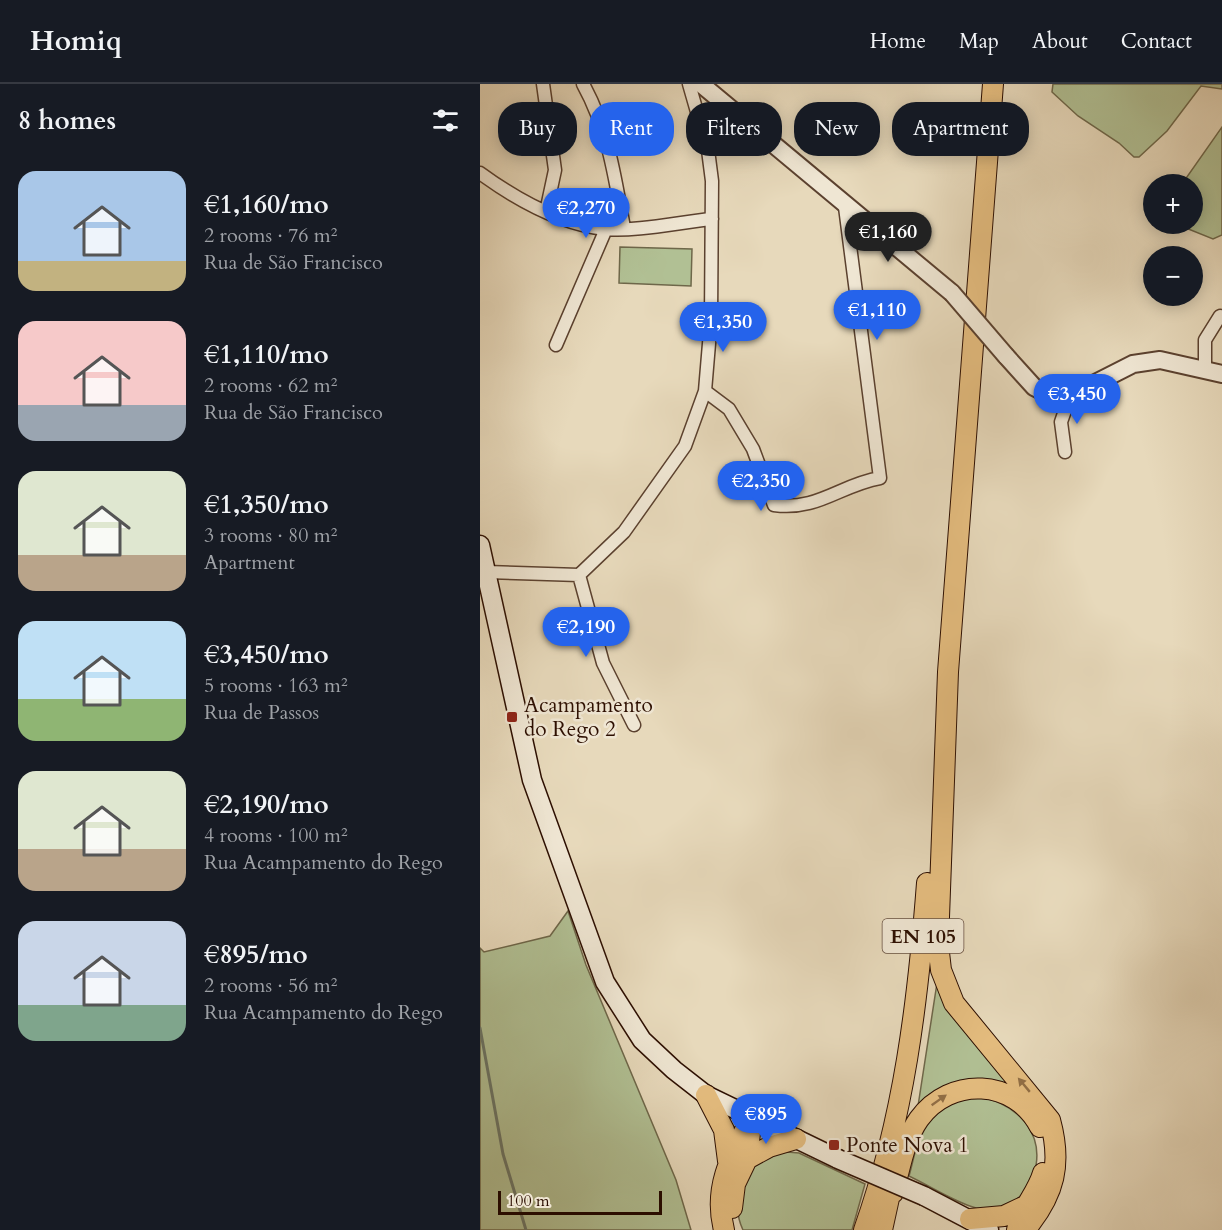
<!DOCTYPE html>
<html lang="en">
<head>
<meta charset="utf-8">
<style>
  body { margin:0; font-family:Cardo,serif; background:#242831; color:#f1f3f6; height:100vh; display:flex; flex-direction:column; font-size:22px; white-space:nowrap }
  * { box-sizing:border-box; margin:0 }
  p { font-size:20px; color:#9ea1a6 }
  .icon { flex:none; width:33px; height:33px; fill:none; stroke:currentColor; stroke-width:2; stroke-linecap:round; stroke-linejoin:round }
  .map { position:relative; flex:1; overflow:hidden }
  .drawer { display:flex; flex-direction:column; background:#171b24; width:480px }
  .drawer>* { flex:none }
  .guide { position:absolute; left:18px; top:18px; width:570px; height:54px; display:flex; gap:12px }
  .tools { position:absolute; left:663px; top:90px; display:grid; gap:12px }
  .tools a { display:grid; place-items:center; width:60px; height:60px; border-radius:50%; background:#171b24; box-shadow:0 3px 15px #0003; font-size:30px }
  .scale { position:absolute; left:18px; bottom:15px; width:164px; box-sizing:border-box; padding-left:6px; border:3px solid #2c0e00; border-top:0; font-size:16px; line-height:21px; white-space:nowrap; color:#2c0e00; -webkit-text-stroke:4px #efe6d3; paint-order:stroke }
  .price { position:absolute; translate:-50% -51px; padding:0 14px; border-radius:21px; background:#2563eb; color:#fff; font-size:20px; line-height:39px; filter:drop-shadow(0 2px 3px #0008) }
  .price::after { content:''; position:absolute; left:50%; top:36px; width:18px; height:14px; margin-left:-9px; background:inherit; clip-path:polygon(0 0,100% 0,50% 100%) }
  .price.selected { background:#222; color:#fff }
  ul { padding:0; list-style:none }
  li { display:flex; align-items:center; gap:18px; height:150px; padding:0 18px }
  li span { display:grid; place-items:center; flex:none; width:168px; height:120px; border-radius:18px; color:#555 }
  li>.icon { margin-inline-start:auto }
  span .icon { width:72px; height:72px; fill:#fffc; stroke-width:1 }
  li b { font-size:26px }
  h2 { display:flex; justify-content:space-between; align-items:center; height:72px; padding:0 18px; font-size:26px }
  .chip { padding:0 21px; border-radius:24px; background:#171b24; box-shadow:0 3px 15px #0003; font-size:21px; line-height:54px }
  .chip.selected { background:#2563eb; color:#fff }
  header { display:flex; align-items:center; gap:36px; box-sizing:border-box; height:84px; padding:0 30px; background:#171b24; border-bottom:2px solid #363941 }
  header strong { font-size:28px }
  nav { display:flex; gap:33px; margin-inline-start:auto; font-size:21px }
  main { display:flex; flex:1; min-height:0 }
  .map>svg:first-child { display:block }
  .green { fill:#b1c094; stroke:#6e674a; stroke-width:1.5 }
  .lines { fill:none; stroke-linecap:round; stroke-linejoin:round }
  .stream { stroke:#6c7667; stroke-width:3 }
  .minor-casing { stroke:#5b412f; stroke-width:15 }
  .tertiary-casing { stroke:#5b412f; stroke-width:20 }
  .secondary-casing { stroke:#2c0e00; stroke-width:21 }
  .primary-casing { stroke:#2c0e00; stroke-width:22 }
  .minor { stroke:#efe6d3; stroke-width:12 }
  .tertiary { stroke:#efe6d3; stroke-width:16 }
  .secondary { stroke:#efe6d3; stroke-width:18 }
  .primary { stroke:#e4bc7e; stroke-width:20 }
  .tertiary-bridge-casing { stroke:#5b412f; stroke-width:20; stroke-linecap:butt }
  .secondary-bridge-casing { stroke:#2c0e00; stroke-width:21; stroke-linecap:butt }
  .tertiary-bridge { stroke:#efe6d3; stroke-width:16 }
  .secondary-bridge { stroke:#efe6d3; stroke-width:18 }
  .oneway { fill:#916e45 }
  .poi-dot { fill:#8f2418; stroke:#efe6d3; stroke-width:2 }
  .labels { text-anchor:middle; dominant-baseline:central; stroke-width:5; stroke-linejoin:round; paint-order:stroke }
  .shield { fill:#efe6d3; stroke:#664f3f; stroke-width:1.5 }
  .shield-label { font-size:20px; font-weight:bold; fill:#2c0e00 }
  .poi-label { font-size:21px; fill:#2c0e00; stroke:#efe6d3; text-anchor:start }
</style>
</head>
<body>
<header>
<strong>Homiq</strong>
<nav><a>Home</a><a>Map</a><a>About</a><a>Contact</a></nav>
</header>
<main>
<section class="drawer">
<h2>8 homes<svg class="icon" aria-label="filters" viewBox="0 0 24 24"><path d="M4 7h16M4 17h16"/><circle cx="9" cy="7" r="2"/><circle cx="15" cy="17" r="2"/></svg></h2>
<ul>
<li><span style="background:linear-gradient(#a9c7e8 75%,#c2b280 0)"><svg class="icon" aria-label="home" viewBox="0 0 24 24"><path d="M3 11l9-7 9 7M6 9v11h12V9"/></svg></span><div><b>€1,160/mo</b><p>2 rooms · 76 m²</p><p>Rua de São Francisco</p></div></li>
<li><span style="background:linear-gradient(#f6c9c9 70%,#9aa5b1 0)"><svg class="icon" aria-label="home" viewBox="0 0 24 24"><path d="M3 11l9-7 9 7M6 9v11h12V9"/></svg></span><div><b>€1,110/mo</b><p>2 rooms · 62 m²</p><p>Rua de São Francisco</p></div></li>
<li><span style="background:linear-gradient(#dfe7d0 70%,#b9a48a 0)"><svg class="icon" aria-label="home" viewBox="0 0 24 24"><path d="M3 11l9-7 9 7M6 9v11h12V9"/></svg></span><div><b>€1,350/mo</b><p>3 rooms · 80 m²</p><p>Apartment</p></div></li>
<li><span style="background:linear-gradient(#bfe0f5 65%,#8fb573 0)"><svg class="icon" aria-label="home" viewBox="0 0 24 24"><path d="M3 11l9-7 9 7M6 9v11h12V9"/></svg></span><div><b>€3,450/mo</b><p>5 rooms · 163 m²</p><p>Rua de Passos</p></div></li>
<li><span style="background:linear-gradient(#dfe7d0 65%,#b9a48a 0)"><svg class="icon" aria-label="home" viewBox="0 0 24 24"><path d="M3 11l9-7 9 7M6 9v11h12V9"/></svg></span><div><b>€2,190/mo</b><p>4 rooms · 100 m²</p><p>Rua Acampamento do Rego</p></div></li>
<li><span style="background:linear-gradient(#c9d6e8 70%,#7fa58c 0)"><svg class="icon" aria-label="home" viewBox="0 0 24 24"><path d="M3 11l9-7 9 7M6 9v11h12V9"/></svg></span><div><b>€895/mo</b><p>2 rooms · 56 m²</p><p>Rua Acampamento do Rego</p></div></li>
</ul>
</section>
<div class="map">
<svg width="742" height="1146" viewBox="0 0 742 1146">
  <rect width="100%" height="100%" fill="#e7d9bb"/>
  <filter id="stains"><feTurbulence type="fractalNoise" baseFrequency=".00333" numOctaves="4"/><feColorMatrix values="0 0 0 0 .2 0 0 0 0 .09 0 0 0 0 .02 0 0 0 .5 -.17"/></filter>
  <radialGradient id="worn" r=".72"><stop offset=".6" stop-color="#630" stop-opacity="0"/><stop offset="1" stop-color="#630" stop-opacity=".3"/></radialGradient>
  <path class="green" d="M573 0H742V5L721 2 687 47 659 73H654L639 59 598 32 572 8Z
    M742 43V151L733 155 696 140H712V100H702Z
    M140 163 212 165 211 202 139 199Z
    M88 827 106 881 196 1096 211 1146H0V864L4 868 70 852Z
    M457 899 545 1014C497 1000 480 986 438 1022Z
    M497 1012C593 1031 559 1139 496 1124 474 1118 450 1102 429 1092 436 1068 438 1039 460 1023 469 1017 486 1015 497 1012Z
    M307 1068 319 1069 385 1100 372 1146H263C252 1123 259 1098 276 1079 282 1071 298 1069 307 1068Z"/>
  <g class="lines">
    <path class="stream" d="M0 944 23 1070 46 1146"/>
    <defs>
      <path id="minor" d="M63 0 75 86 66 128
        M103 0C128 45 135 93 144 144
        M0 89C37 116 79 140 125 145 155 148 201 138 232 135
        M76 261 126 145
        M725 285V256L740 232
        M225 307 249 325 273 365 294 421C338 427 360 401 400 394L365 123
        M585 368 581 338 590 312
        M7 488 99 491 144 448 205 362 225 307 231 236 232 97 228 66 209 0
        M99 491 123 579 154 641"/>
      <path id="tertiary" d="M221 0 472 209
        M526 272 554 303 572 312H590L653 280 680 276 742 290"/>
      <path id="secondary" d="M0 461 52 696 125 898 162 956 194 986 226 1011 358 1075
        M444 1112 509 1146"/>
      <path id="primary" d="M513 0 468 588 458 860 461 886 474 919 570 1036C582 1080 575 1110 545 1146
        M226 1011 244 1046 248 1077
        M267 1075 289 1063 316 1055
        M413 1109C420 1085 424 1056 439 1035 470 992 535 994 560 1043
        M252 1124 255 1100 267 1075 271 1040
        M490 1135 524 1132 543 1123
        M244 1146C233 1103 251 1072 271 1035
        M384 1146C424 1034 438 917 447 799
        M402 1146 413 1096
        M537 1146C541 1124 557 1110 563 1089"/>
    </defs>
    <use href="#minor" class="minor-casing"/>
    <use href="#tertiary" class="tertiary-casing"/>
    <use href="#secondary" class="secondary-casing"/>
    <use href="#primary" class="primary-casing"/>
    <use href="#minor" class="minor"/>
    <use href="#tertiary" class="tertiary"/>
    <use href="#secondary" class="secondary"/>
    <use href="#primary" class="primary"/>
    <defs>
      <path id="tertiary-bridge" d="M472 209 526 272"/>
      <path id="secondary-bridge" d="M358 1075 444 1112"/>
    </defs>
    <use href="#tertiary-bridge" class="tertiary-bridge-casing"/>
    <use href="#secondary-bridge" class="secondary-bridge-casing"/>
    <use href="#tertiary-bridge" class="tertiary-bridge"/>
    <use href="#secondary-bridge" class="secondary-bridge"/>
  </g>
  <defs><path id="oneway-solid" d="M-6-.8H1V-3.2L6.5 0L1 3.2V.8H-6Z" transform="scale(1.5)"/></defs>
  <g class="oneway">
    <use href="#oneway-solid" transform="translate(544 1001) rotate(-130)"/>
    <use href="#oneway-solid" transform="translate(459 1016) rotate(-35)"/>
  </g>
  <g class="poi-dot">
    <rect x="26" y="627" width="12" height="12" rx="3"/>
    <rect x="348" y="1055" width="12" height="12" rx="3"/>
  </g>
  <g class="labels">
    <rect class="shield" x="402.5" y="835" width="81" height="34" rx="4.5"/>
    <g class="shield-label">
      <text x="443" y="852">EN 105</text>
    </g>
    <g class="poi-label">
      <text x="44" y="621">Acampamento<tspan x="44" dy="24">do Rego 2</tspan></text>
      <text x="366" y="1061">Ponte Nova 1</text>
    </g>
  </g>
  <rect width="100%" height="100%" filter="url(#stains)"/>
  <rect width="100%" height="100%" fill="url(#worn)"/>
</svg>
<div class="tools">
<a>+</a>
<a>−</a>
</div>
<div class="scale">100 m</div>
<b class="price" style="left:106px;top:155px">€2,270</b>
<b class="price selected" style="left:408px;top:179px">€1,160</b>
<b class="price" style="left:397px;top:257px">€1,110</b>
<b class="price" style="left:243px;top:269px">€1,350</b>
<b class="price" style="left:597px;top:341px">€3,450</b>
<b class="price" style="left:281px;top:428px">€2,350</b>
<b class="price" style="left:106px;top:574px">€2,190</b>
<b class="price" style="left:286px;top:1061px">€895</b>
<div class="guide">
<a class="chip">Buy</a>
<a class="chip selected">Rent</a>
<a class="chip">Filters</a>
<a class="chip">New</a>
<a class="chip">Apartment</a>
</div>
</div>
</main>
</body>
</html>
